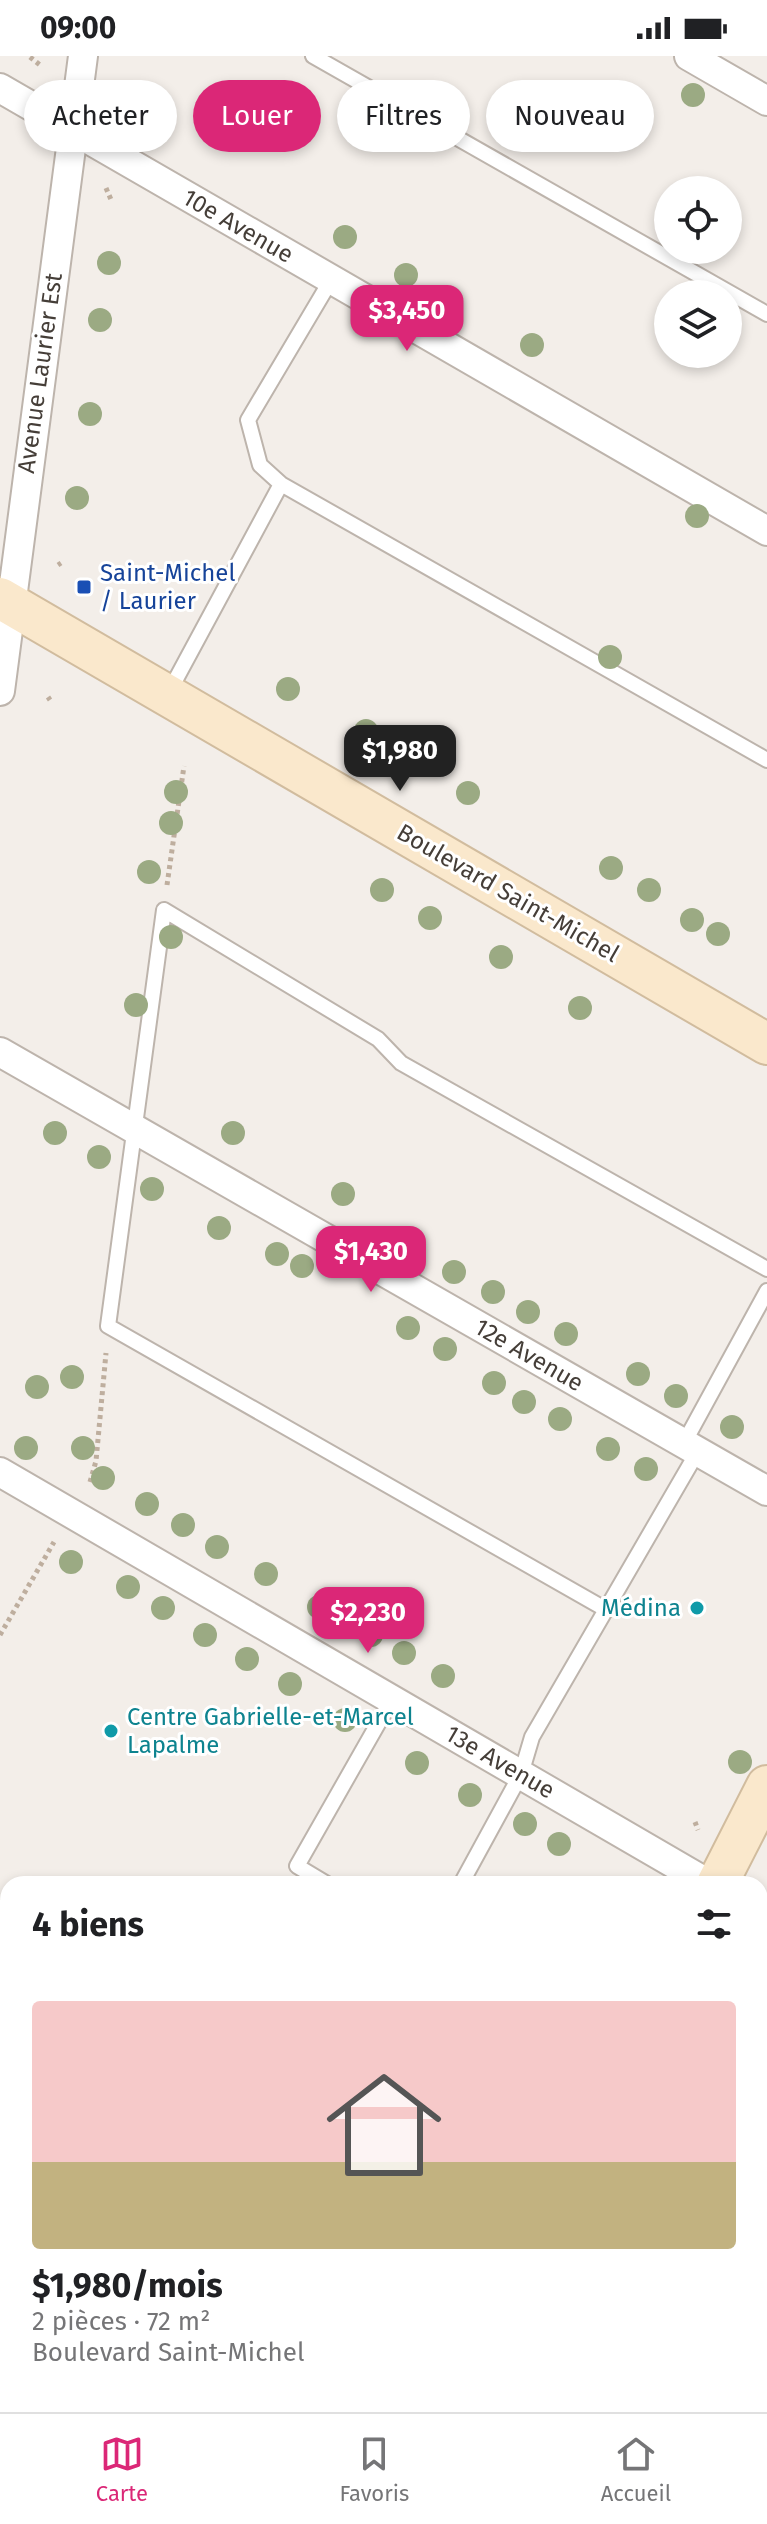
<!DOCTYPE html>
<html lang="fr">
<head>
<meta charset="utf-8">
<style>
  body { margin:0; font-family:"Fira Sans",sans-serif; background:#f6f6f6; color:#202124; height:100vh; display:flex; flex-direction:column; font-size:30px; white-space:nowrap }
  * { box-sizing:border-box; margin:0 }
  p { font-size:26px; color:#757577 }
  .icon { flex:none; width:44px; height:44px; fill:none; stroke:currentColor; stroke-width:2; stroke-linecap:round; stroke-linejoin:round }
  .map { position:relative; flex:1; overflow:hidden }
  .drawer { position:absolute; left:0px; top:1820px; width:768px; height:536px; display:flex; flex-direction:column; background:#fff; border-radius:24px 24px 0 0; box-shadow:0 4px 12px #0003 }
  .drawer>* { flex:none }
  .hud { position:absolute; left:24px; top:24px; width:720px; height:72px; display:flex; gap:16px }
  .controls { position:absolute; left:654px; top:120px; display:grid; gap:16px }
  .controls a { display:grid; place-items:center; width:88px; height:88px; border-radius:50%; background:#fff; box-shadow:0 4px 12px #0003; font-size:40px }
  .price { position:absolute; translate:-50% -68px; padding:0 18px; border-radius:16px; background:#db2777; color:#fff; font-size:26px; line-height:52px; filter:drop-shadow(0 2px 4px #0008) }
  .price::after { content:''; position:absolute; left:50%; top:48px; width:24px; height:18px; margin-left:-12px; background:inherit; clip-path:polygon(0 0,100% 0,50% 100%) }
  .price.active { background:#222; color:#fff }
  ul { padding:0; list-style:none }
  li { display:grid; align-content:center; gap:16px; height:424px; padding:0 32px }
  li+li { border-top:2px solid #e0e0e0 }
  li span { display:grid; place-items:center; height:248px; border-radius:8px; color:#555 }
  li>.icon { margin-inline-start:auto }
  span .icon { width:144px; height:144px; fill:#fffc; stroke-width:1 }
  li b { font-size:34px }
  h2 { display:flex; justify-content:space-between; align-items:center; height:96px; padding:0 32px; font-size:34px }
  .tag { padding:0 28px; border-radius:36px; background:#fff; box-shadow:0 4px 12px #0003; font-size:28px; line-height:72px }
  .tag.active { background:#db2777; color:#fff }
  .status { display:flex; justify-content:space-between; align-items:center; height:56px; padding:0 40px; background:#fff; direction:ltr }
  .status svg { height:22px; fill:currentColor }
  .tab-bar { display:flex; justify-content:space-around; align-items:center; height:112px; border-top:2px solid #e0e0e0; background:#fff; font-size:22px; color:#757577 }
  .tab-bar a { display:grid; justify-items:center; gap:4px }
  .tab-bar .active { color:#db2777 }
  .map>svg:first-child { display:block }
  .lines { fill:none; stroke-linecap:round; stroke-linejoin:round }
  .lane-casing { stroke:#bdb4ac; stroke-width:18 }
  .street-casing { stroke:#bdb4ac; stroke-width:32 }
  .secondary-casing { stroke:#d1bc9e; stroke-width:44 }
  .path { stroke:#beae9e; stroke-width:5; stroke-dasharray:4 4; stroke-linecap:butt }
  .lane { stroke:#fff; stroke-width:14 }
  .street { stroke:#fff; stroke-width:28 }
  .secondary { stroke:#fae8cc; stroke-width:40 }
  .tree { fill:#9baa83 }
  .transit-dot { fill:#1a4fb4; stroke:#fff; stroke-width:3 }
  .culture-dot { fill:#0f9aa8; stroke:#fff; stroke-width:3 }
  .labels { text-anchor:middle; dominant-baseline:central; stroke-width:6; stroke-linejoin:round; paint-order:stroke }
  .street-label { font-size:24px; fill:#453e38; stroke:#fff }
  .transit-label { font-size:24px; fill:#164399; stroke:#fff; text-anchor:start }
  .culture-label { font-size:24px; fill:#0d838f; stroke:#fff; text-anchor:end }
</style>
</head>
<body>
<div class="status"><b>09:00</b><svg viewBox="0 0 49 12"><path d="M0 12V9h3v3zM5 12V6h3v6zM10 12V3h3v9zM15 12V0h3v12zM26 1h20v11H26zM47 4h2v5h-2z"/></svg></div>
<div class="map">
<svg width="767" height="2356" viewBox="0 0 767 2356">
  <rect width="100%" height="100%" fill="#f3eee9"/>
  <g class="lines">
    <defs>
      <path id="lane" d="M313 0 767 258
        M281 428 260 409 248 364 331 224
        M169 636 281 428 767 704
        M684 1387 767 1235
        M605 1553 108 1270 164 854 378 983 401 1007 767 1213
        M327 1828 297 1810 392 1643
        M461 1828 521 1718 532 1681 698 1395
        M760 2236 767 2224
        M188 2356 193 2348
        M715 2356 719 2348"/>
      <path id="street" d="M689 0 767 45
        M0 32 767 475
        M0 635 83 0
        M0 996 767 1435
        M0 1416 709 1828
        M0 1859 8 1863
        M760 1860 767 1864
        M0 2220 8 2206
        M760 2301 767 2305"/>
      <path id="secondary" d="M0 542 767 988
        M717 1828 767 1730
        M444 2356 448 2348"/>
    </defs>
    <use href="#lane" class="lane-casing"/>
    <use href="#street" class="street-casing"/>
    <use href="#secondary" class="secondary-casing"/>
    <path class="path" d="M30 1 40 9
      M106 132 112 146
      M58 509 61 507
      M48 641 50 644
      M167 829 184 710
      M90 1426 96 1405 106 1297
      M0 1579 54 1486
      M695 1766 698 1774"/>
    <use href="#lane" class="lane"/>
    <use href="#street" class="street"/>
    <use href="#secondary" class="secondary"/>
  </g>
  <g class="tree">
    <circle cx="693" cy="39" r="12"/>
    <circle cx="345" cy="181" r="12"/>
    <circle cx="109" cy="207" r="12"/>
    <circle cx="406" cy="219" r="12"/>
    <circle cx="100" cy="264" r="12"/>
    <circle cx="532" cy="289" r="12"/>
    <circle cx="90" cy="358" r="12"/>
    <circle cx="77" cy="442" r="12"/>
    <circle cx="697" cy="460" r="12"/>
    <circle cx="610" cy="601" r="12"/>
    <circle cx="288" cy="633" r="12"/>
    <circle cx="366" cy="675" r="12"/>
    <circle cx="419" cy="708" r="12"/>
    <circle cx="176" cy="736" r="12"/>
    <circle cx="468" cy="737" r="12"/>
    <circle cx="171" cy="767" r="12"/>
    <circle cx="611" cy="812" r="12"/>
    <circle cx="149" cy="816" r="12"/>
    <circle cx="382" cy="834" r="12"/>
    <circle cx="649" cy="834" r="12"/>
    <circle cx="430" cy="862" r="12"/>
    <circle cx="692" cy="864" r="12"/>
    <circle cx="718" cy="878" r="12"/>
    <circle cx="171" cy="881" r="12"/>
    <circle cx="501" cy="901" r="12"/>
    <circle cx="136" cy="949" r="12"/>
    <circle cx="580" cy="952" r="12"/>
    <circle cx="55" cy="1077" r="12"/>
    <circle cx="233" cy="1077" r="12"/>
    <circle cx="99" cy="1101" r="12"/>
    <circle cx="152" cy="1133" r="12"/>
    <circle cx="343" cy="1138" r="12"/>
    <circle cx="219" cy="1172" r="12"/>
    <circle cx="413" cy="1189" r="12"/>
    <circle cx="277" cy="1198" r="12"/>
    <circle cx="302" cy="1210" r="12"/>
    <circle cx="454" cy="1216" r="12"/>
    <circle cx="493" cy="1236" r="12"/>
    <circle cx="528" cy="1256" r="12"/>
    <circle cx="408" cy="1272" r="12"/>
    <circle cx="566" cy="1278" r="12"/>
    <circle cx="445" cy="1293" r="12"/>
    <circle cx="638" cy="1318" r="12"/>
    <circle cx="72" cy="1321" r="12"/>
    <circle cx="494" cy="1327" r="12"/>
    <circle cx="37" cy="1331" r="12"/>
    <circle cx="676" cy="1340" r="12"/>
    <circle cx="524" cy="1346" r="12"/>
    <circle cx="560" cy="1363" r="12"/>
    <circle cx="732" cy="1371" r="12"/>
    <circle cx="26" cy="1392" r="12"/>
    <circle cx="83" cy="1392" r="12"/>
    <circle cx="608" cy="1393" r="12"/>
    <circle cx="646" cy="1413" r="12"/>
    <circle cx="103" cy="1422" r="12"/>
    <circle cx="147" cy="1448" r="12"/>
    <circle cx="183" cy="1469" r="12"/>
    <circle cx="217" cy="1491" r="12"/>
    <circle cx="71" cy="1506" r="12"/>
    <circle cx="266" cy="1518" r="12"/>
    <circle cx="128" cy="1531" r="12"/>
    <circle cx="319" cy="1551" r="12"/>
    <circle cx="163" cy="1552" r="12"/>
    <circle cx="205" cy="1579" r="12"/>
    <circle cx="371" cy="1579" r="12"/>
    <circle cx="404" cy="1597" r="12"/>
    <circle cx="247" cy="1603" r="12"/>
    <circle cx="443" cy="1620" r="12"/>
    <circle cx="290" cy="1628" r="12"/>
    <circle cx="345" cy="1664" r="12"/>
    <circle cx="740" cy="1706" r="12"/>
    <circle cx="417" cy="1707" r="12"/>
    <circle cx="470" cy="1739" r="12"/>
    <circle cx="525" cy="1768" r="12"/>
    <circle cx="559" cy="1788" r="12"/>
  </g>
  <rect class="transit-dot" x="76" y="523" width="16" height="16" rx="4"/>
  <g class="culture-dot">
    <circle cx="697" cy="1552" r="8"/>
    <circle cx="111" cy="1675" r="8"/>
  </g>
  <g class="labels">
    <g class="street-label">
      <text transform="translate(238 170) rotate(30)">10e Avenue</text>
      <text transform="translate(40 317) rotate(-82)">Avenue Laurier Est</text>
      <text transform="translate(508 837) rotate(30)">Boulevard Saint-Michel</text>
      <text transform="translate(529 1299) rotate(30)">12e Avenue</text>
      <text transform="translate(500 1706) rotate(30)">13e Avenue</text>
    </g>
    <g class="transit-label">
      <text x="100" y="517">Saint-Michel<tspan x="100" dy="28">/ Laurier</tspan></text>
    </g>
    <g class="culture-label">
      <text x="681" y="1552">Médina</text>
      <text x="127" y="1661" text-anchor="start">Centre Gabrielle-et-Marcel<tspan x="127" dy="28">Lapalme</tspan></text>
    </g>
  </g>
</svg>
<div class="controls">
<a><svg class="icon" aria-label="locate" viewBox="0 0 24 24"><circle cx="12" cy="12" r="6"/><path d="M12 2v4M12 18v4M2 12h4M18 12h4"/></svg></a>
<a><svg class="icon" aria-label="layers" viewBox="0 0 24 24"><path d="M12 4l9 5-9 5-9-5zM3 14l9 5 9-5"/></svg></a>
</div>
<b class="price" style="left:407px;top:297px">$3,450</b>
<b class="price active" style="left:400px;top:737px">$1,980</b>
<b class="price" style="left:371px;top:1238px">$1,430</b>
<b class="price" style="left:368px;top:1599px">$2,230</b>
<div class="hud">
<a class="tag">Acheter</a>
<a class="tag active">Louer</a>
<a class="tag">Filtres</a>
<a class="tag">Nouveau</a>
</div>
<section class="drawer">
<h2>4 biens<svg class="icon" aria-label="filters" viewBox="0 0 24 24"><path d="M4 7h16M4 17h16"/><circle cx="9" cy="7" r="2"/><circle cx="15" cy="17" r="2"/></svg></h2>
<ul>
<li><span style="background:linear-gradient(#f6c9c9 65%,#c2b280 0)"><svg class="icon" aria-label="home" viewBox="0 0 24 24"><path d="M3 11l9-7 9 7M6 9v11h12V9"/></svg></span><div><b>$1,980/mois</b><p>2 pièces · 72 m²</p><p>Boulevard Saint-Michel</p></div></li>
</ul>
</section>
</div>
<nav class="tab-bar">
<a class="active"><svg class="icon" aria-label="map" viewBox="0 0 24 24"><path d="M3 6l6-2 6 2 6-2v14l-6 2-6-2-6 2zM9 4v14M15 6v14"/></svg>Carte</a>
<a><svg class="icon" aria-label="saved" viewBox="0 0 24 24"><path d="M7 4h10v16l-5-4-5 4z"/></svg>Favoris</a>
<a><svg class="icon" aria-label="home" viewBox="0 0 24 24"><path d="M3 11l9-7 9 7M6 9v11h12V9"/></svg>Accueil</a>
</nav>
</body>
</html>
